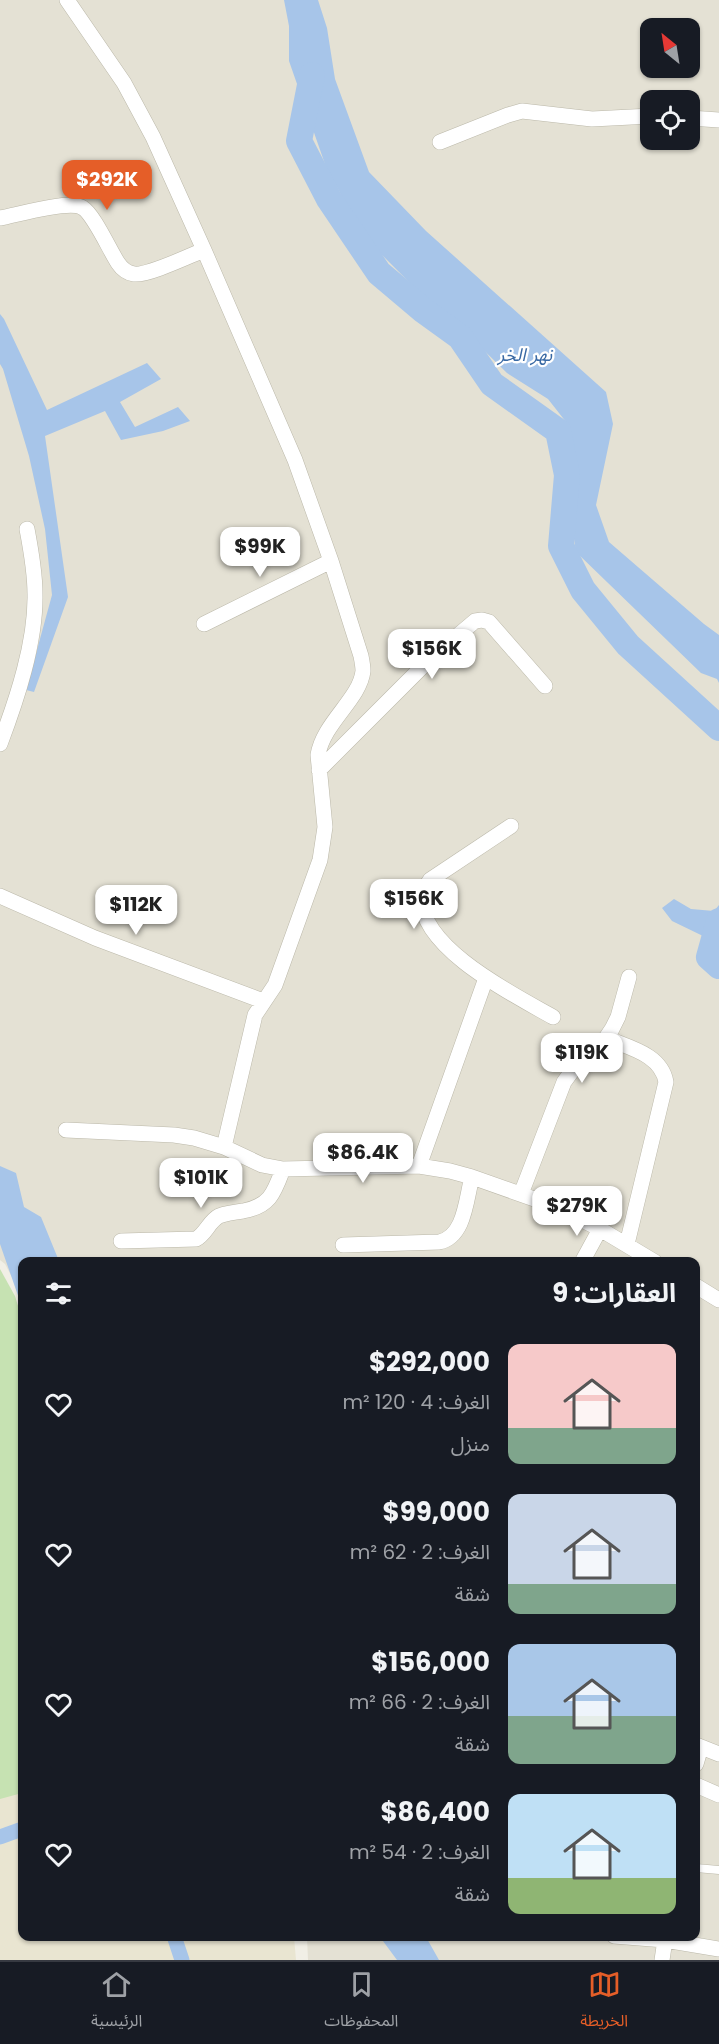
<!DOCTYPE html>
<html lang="ar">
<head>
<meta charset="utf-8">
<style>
  body { margin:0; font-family:Poppins,"Noto Sans Arabic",sans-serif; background:#20242c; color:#f1f3f6; direction:rtl; height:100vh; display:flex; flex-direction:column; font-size:22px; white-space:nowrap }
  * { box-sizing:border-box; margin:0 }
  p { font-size:20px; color:#9ea1a6 }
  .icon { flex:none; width:33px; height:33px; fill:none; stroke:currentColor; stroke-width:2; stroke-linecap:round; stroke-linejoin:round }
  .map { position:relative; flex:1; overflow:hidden; direction:ltr }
  .panel { position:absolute; left:18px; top:1257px; width:682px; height:684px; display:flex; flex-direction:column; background:#171b24; border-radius:12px; box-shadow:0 2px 4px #0004; direction:rtl }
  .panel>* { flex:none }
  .needle { width:39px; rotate:330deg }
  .tools { position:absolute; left:640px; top:18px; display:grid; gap:12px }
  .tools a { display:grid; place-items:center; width:60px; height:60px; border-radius:12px; background:#171b24; box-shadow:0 2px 4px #0004; font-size:30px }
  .price { position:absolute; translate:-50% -51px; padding:0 14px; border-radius:12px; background:#fff; color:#222; font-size:20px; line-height:39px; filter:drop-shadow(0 2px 3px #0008) }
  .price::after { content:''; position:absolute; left:50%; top:36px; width:18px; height:14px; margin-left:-9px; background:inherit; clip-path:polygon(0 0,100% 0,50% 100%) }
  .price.active { background:#e55e28; color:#fff }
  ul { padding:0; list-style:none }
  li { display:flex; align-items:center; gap:18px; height:150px; padding:0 24px }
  li span { display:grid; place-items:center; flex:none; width:168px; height:120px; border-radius:12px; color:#555 }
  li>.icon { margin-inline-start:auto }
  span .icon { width:72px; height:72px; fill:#fffc; stroke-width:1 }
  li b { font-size:26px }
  h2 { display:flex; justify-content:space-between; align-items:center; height:72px; padding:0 24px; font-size:26px }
  .menu { display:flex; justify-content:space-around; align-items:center; height:84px; border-top:2px solid #363941; background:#171b24; font-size:16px; color:#9ea1a6 }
  .menu a { display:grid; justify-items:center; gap:3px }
  .menu .active { color:#e55e28 }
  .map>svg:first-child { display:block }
  .residential { fill:#e4e1d4; fill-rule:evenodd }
  .education { fill:#e9e5d1 }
  .green { fill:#c6e2b2 }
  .water { fill:#a7c5e9 }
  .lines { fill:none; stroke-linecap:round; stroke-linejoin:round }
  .canal { stroke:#a7c5e9; stroke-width:15 }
  .river { stroke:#a7c5e9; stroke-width:26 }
  .service-casing { stroke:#bbb8a9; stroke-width:9 }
  .minor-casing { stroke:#bbb8a9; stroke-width:16 }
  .service { stroke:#fff; stroke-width:8 }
  .minor { stroke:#fff; stroke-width:15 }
  .labels { text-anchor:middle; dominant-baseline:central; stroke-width:4.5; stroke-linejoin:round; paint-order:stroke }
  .water-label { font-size:18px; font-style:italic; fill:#3969a4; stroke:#fff }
</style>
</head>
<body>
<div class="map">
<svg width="719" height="1960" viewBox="0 0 719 1960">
  <rect width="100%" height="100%" fill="#f1efe6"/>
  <path class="residential" d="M0 0H719V1960H308L307 1937 696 1936V1262H22V1296L5 1264 0 1260ZM651 28H690V68H651ZM651 100H690V140H651Z"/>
  <path class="education" d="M0 1386 22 1450V1936L294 1937 296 1960H0Z"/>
  <path class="green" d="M0 1269 15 1296 22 1319V1793L0 1799Z"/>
  <path class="water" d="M284 0H318L327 28 335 79 369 172 426 231 606 392 613 424 596 505 609 542 704 624 719 635V683L717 679 701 673 576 552 571 519 570 427 548 399 507 373 458 325 412 285 364 237 326 167 289 61V26Z
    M0 314 4 319 47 410 147 363 161 379 120 402 135 427 178 407 190 421 163 431 121 440 105 411 45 436 68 597 34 692 26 690 52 595 45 529 29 456 3 369 0 364Z
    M674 899 691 909 714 911 719 905V950L703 936 672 921 662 908Z
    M0 1166 16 1173 24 1207 41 1217 59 1261 22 1262V1307L0 1244Z
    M380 1937H426L439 1960H397Z"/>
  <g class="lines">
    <path class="canal" d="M0 1837 22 1829
      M174 1936 182 1960"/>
    <path class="river" d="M312 75 299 141 329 199 379 273 424 311 460 337 492 384 558 431 567 475 561 546 583 590 628 645 719 728
      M719 921 709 957 719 966"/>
    <defs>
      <path id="service" d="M696 1868 719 1870"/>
      <path id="minor" d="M67 0 124 83 153 137 204 250 295 460 331 561 361 656C362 661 363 666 363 671 360 699 323 723 318 755L325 827 320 860 275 985 255 1015 224 1147
        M690 118 719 120
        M440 142 508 115 522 111 592 119 651 116
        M0 218C17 215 70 199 83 208 94 215 110 251 118 263 122 269 127 273 134 274 147 276 189 256 204 250
        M204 624 331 561
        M0 744C17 699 36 642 35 594 35 572 31 550 27 529
        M319 770 430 659 475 621 482 620 489 622 545 686
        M511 826 430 880C427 885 422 890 422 896 417 947 516 996 553 1017
        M0 896 95 938 263 1001
        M606 1038C629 1048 661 1054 666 1082L627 1244
        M66 1130 174 1135 194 1138 224 1147 262 1165 283 1169 419 1166 450 1171 472 1177 557 1207 600 1229 655 1262
        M419 1166 486 978
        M521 1194 564 1082 578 1063 606 1038 612 1029 618 1017 629 977
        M121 1241 196 1239C206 1234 209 1221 219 1216 227 1213 235 1212 243 1211 270 1206 274 1193 283 1169
        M343 1245 439 1242C465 1237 466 1199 472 1177
        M582 1262 600 1229
        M696 1286 719 1300
        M696 1745 719 1754
        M696 1764 701 1747
        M696 1785 719 1795
        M614 1936 665 1940 719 1949
        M662 1960 665 1940"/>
    </defs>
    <use href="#service" class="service-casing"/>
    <use href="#minor" class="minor-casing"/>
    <use href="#service" class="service"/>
    <use href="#minor" class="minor"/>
  </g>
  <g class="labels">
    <g class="water-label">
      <text x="525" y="354">نهر الخر</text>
    </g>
  </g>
</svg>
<div class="tools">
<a><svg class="needle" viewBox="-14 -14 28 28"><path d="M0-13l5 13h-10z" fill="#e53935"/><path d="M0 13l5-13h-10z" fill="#9ea1a6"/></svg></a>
<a><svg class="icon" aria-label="locate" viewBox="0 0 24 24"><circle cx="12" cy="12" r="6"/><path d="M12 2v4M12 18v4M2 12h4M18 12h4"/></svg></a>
</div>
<b class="price active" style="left:107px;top:211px">$292K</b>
<b class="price" style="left:260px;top:578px">$99K</b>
<b class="price" style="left:432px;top:680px">$156K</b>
<b class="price" style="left:414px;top:930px">$156K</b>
<b class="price" style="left:136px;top:936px">$112K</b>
<b class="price" style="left:582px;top:1084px">$119K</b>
<b class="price" style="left:363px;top:1184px">$86.4K</b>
<b class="price" style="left:201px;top:1209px">$101K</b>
<b class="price" style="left:577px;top:1237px">$279K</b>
<section class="panel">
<h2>العقارات: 9<svg class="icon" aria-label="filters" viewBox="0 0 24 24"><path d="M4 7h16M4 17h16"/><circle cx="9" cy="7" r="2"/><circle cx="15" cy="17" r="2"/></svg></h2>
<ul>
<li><span style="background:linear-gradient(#f6c9c9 70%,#7fa58c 0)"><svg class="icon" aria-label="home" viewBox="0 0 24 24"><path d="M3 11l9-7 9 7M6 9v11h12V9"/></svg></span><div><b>$292,000</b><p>الغرف: 4 · 120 m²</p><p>منزل</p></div><svg class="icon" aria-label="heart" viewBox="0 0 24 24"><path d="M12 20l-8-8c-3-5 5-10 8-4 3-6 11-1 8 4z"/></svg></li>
<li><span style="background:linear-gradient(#c9d6e8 75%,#7fa58c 0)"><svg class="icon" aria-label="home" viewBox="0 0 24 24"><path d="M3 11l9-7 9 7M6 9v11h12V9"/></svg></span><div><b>$99,000</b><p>الغرف: 2 · 62 m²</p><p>شقة</p></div><svg class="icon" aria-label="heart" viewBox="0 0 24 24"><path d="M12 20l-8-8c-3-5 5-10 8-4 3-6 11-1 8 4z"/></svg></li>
<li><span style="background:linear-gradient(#a9c7e8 60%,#7fa58c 0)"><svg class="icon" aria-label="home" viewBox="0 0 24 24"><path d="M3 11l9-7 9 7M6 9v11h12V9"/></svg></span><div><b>$156,000</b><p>الغرف: 2 · 66 m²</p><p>شقة</p></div><svg class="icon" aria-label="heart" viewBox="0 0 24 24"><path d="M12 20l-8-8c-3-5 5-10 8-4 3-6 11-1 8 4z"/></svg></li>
<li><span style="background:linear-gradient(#bfe0f5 70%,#8fb573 0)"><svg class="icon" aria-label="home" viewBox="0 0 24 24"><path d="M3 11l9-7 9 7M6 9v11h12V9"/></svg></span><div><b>$86,400</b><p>الغرف: 2 · 54 m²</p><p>شقة</p></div><svg class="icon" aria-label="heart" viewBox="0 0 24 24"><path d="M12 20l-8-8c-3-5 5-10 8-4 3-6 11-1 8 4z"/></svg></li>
</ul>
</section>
</div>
<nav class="menu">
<a class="active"><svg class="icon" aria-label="map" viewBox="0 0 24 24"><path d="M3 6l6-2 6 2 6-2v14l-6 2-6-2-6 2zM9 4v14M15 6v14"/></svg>الخريطة</a>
<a><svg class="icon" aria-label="saved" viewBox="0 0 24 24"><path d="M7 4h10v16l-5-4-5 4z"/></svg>المحفوظات</a>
<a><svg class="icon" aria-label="home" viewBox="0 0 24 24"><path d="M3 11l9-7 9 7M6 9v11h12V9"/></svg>الرئيسية</a>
</nav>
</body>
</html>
